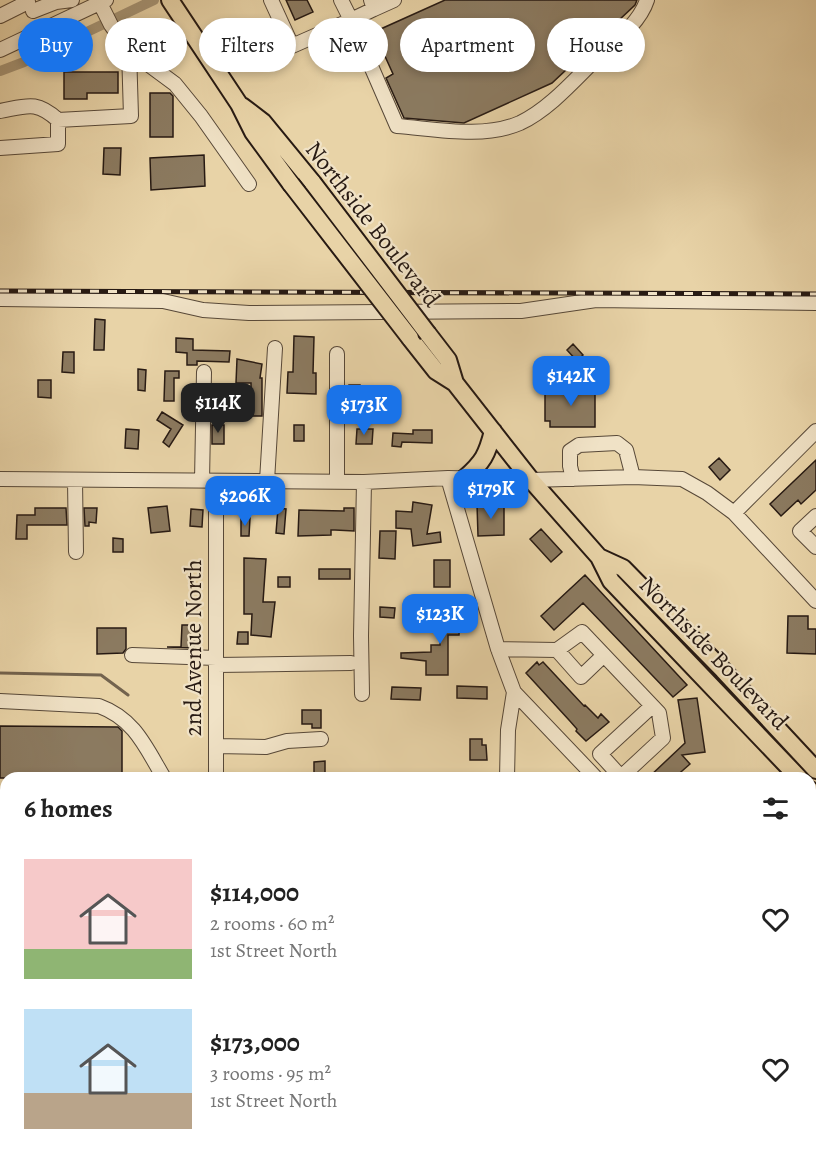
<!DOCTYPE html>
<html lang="en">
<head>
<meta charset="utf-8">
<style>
  body { margin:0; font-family:Alegreya,serif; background:#f2f2f2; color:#222; height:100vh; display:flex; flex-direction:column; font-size:22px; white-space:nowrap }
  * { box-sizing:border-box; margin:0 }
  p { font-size:20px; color:#767676 }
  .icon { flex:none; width:33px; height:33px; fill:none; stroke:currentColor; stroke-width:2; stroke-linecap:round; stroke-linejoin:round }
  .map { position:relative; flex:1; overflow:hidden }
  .side { position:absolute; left:0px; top:772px; width:816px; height:386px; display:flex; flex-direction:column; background:#fff; border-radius:18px 18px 0 0; box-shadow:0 3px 9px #0003 }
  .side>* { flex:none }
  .hud { position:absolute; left:18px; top:18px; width:780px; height:54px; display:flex; gap:12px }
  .price { position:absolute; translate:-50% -51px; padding:0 14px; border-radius:12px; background:#1a73e8; color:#fff; font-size:20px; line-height:39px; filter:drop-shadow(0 2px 3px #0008) }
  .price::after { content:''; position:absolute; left:50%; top:36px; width:18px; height:14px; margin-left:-9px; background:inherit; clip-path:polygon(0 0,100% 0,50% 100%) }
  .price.current { background:#222; color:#fff }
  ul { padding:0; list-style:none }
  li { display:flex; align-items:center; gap:18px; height:150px; padding:0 24px }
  li span { display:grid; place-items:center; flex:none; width:168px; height:120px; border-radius:0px; color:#555 }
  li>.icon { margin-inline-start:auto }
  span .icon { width:72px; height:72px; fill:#fffc; stroke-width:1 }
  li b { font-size:26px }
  h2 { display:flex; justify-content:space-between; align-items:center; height:72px; padding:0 24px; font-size:26px }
  .pill { padding:0 21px; border-radius:27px; background:#fff; box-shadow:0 3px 9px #0003; font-size:21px; line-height:54px }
  .pill.current { background:#1a73e8; color:#fff }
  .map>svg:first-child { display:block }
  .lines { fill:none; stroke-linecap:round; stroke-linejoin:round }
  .stream { stroke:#73634e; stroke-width:3 }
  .canal { stroke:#a69475; stroke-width:10 }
  .building { fill:#8b7a60; stroke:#271a13; stroke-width:1.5 }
  .minor-casing { stroke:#574838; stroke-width:16 }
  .major-casing { stroke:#271a13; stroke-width:20 }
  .minor { stroke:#f0e2c6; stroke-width:14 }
  .major { stroke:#e8d3a7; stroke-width:16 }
  .rail-casing { stroke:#271a13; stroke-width:5 }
  .rail { stroke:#f0e2c6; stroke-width:3; stroke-dasharray:9; stroke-linecap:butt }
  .major-bridge-casing { stroke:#271a13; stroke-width:20; stroke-linecap:butt }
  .major-bridge { stroke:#e8d3a7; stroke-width:16 }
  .labels { text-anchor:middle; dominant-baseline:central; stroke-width:4.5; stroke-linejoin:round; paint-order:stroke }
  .street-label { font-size:24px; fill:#271a13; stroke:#f0e2c6 }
</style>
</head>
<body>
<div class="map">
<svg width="816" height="1157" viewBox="0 0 816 1157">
  <rect width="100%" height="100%" fill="#e8d3a7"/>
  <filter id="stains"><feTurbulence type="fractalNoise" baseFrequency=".00333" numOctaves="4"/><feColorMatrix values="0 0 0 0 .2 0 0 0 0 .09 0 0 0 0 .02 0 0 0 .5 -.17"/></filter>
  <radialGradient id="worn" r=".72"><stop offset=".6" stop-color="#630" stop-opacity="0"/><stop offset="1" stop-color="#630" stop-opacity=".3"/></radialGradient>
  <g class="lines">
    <path class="stream" d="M0 673 101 675 128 695
      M810 978 816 976"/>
    <path class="canal" d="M0 71 24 62 154 0"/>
  </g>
  <path class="building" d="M286 0H307L313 12 295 20Z
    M445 0H637L635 5 552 83 464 123 404 118 386 78 393 74 374 32Z
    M64 72H118V93H87V99H64Z
    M150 93H170L173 96V137H150Z
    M104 148H121L120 175 103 174Z
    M204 155 205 186 151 190 150 158Z
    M95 319 105 320 104 350H94Z
    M294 336 314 337 313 373H316V394L287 393 288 372H293Z
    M176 338 193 339V350L230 351 229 362 197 361V365H187V353L176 352Z
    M573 344 583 355 577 361 567 350Z
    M63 352H74V373L62 372Z
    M237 359 262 364 260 378H262V416H248V404H251V383H236Z
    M138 369 146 370 145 391 138 390Z
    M165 371H179V378H174V401H164Z
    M38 380H51V398L38 397Z
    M349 385H360V397L372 396 373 410H349Z
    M550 387H595V427H550V421H545V394H550Z
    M162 412 183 425 169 447 163 442 171 429 157 420Z
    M212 425H224V444H212Z
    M294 425H304V441H294Z
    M126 429 139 430 138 449 125 448Z
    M357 429H373L372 444H356Z
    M413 430H432V443L402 442 401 447 392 446 393 433 413 434Z
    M719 458 730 470 720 480 709 467Z
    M816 460V490L801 504 798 500 781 516 770 504Z
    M413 502 432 505 427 534 440 532 441 542 413 546 411 529 396 528V511L412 512Z
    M477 504H504V535L478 536Z
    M167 506 170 531 151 533 148 508Z
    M35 508H66L67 525H27V539H16L17 515H35Z
    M84 508H97L96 523 89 522V526H85Z
    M278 508 286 509 284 534 276 533Z
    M344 508H354V531L335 530H331V535L298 536 299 510 344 511Z
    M191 509 203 510 202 527 190 526Z
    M241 518H250L249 536H241Z
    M541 529 562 552 551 562 530 539Z
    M380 531H396L395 559 379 558Z
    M113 538 123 539V552H113Z
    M244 558 266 559 263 602H275L271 637 251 635 252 614H244Z
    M434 560H450V587H434Z
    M319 569H350V579H319Z
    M585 575 687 685 673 697 583 603 554 630 541 616Z
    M278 577H290V587H278Z
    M380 607 395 608 394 618 380 617Z
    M441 608H460L459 635H448V675H426V661L401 658V653L431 652V645H440Z
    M788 616H808V629H816V654L787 653Z
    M182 625H198V635H195L194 648 167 647H181Z
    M97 628H126V649L123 653 97 654Z
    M238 632H248V644H237Z
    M537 662 539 665 543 662 584 706 585 705 598 718 601 714 609 722 586 741 576 731 577 729 569 720 526 673Z
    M457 686 487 687V699L457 698Z
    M392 687 421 688 420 700 391 699Z
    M697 698 705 752 682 755 690 764 674 778H648L685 743 678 700Z
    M302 710H321V728H312V724H302Z
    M0 726 118 727 122 731V778H0Z
    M470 739H482V745H486L487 760H470Z
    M325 761V776H314V762Z"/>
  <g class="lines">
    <defs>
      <path id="minor" d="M271 0 292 46 351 20 341 0
        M371 0 374 9 394 0
        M100 3 111 25 129 50 175 84 201 116 249 184
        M374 9 351 20 397 126C436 129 483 139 520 123 550 109 576 78 600 55 617 40 640 22 647 0
        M33 11 56 2 72 0
        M0 16 28 2
        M0 50 106 0
        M0 111C27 106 36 100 58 120
        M0 148 58 144V120L131 116 129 50
        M0 299 163 301 203 310 249 313 521 311 596 300 816 303
        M337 354V482
        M448 478 498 649 514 692 508 730 507 778
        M0 479 364 482 448 478 531 480 633 477 682 479 707 493 734 513 816 601
        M573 479 570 466V451L579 445 617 443 626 450 633 477
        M75 480 76 552
        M202 481 204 372
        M216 481V778
        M267 481 275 348
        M734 513 816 431
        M816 516 800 531 816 547
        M498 649 557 650 582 632 659 713 663 738 620 778
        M557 650 581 677 604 655
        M132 655 216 658
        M216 665 351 663
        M514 692 596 778
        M362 694 361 636 364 482
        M0 701 99 706C135 719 146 748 164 778
        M216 746 266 747 287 741 321 739
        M621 777 600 754 652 706
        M810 966 816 963
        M0 1017H6
        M816 1027V1086
        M215 1152V1157
        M506 1152V1157"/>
      <path id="major" d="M170 0 239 104 253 132 291 184
        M242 106 263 122 313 183
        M428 334 448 360 455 383
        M410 338 436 371 455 383 531 480 599 557 611 581 799 778
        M465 478C483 462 487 455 493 431
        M599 557 623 568 723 670 816 770
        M810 790 816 796"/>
    </defs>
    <use href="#minor" class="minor-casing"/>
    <use href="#major" class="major-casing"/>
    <use href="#minor" class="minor"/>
    <use href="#major" class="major"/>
    <defs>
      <path id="rail" d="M0 291 816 294
        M0 881H6"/>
    </defs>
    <use href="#rail" class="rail-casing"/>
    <use href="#rail" class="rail"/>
    <defs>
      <path id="major-bridge" d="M313 183 428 334
        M291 184 410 338"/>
    </defs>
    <use href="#major-bridge" class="major-bridge-casing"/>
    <use href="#major-bridge" class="major-bridge"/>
  </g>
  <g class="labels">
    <g class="street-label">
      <text transform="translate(373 224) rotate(52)">Northside Boulevard</text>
      <text transform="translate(193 648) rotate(-90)">2nd Avenue North</text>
      <text transform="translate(714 653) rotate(46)">Northside Boulevard</text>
    </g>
  </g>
  <rect width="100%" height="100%" filter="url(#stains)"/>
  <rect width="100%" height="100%" fill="url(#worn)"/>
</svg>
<b class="price" style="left:571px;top:407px">$142K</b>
<b class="price current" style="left:218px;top:434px">$114K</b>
<b class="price" style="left:364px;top:436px">$173K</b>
<b class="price" style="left:491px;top:520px">$179K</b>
<b class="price" style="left:245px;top:527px">$206K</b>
<b class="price" style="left:440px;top:645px">$123K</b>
<div class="hud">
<a class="pill current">Buy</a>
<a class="pill">Rent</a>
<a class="pill">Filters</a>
<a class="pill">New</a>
<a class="pill">Apartment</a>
<a class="pill">House</a>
</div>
<section class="side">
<h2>6 homes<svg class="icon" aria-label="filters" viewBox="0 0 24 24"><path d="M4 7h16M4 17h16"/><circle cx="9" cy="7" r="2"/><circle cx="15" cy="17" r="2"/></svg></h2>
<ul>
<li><span style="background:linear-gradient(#f6c9c9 75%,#8fb573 0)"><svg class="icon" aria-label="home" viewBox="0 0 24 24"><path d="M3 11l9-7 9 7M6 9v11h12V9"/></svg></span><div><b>$114,000</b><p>2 rooms · 60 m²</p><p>1st Street North</p></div><svg class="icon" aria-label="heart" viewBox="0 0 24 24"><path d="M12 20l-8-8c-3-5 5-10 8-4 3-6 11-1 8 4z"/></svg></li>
<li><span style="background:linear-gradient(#bfe0f5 70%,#b9a48a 0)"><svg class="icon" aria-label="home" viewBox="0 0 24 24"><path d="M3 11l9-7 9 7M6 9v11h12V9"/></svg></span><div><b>$173,000</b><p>3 rooms · 95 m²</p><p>1st Street North</p></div><svg class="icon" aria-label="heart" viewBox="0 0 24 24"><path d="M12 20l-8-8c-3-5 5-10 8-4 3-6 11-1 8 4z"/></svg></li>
</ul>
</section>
</div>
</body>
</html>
